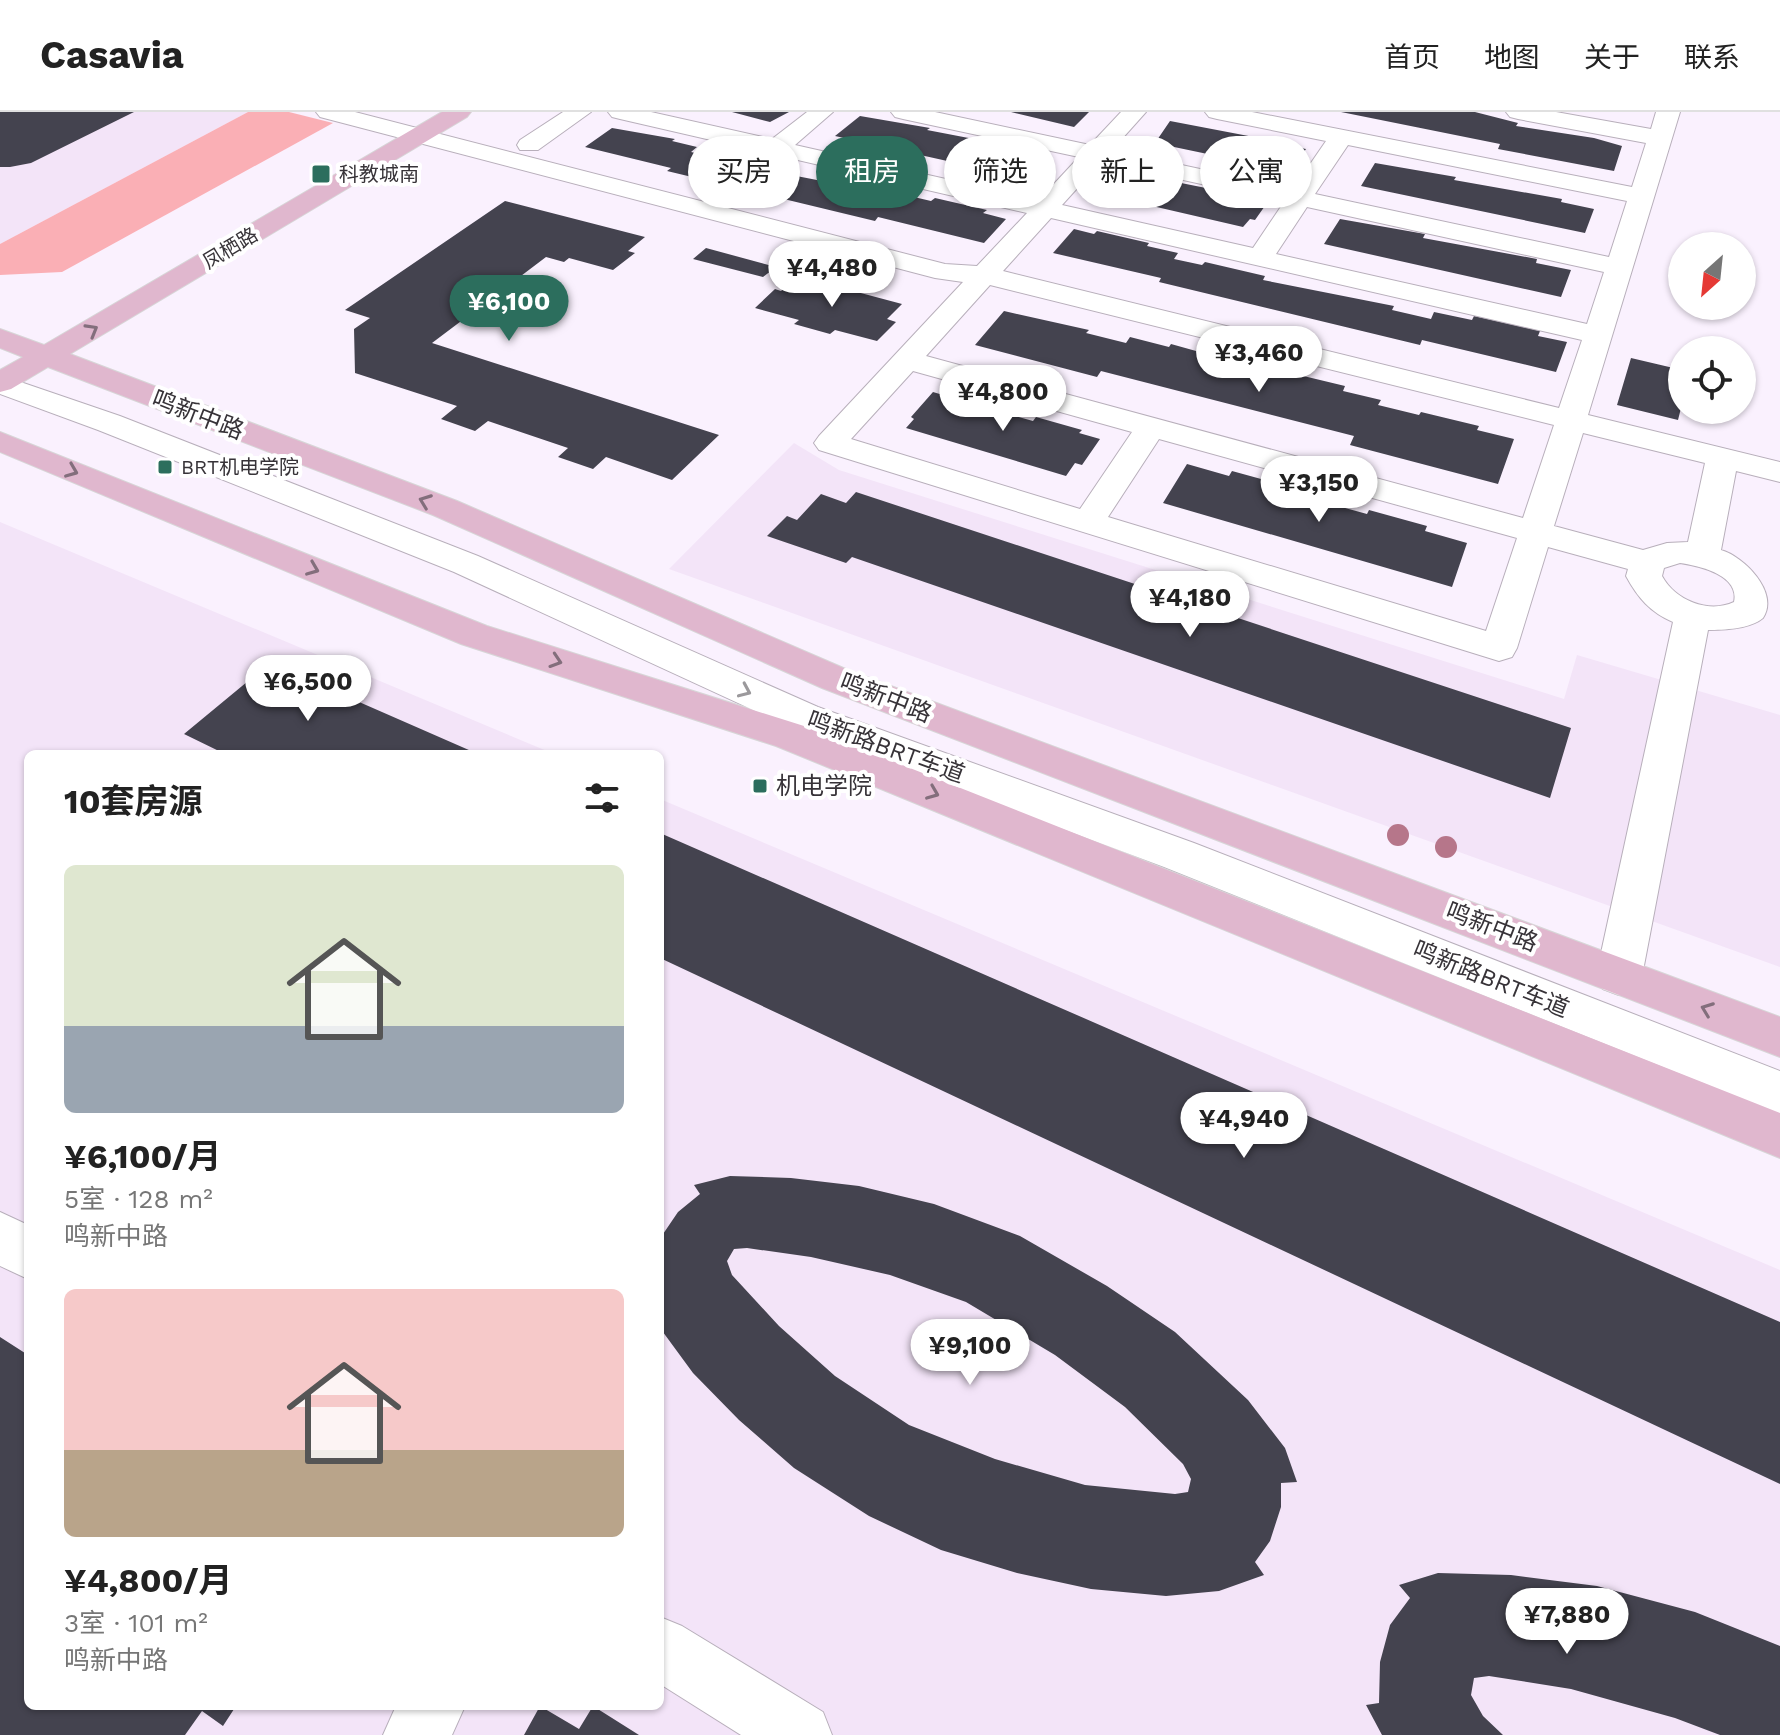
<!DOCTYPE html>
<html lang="zh">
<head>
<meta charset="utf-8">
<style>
  body { margin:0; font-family:"Work Sans","Noto Sans SC",sans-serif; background:#f2f2f2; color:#222; height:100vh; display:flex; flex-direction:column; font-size:30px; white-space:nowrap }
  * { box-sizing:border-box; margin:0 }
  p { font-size:26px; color:#767676 }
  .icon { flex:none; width:44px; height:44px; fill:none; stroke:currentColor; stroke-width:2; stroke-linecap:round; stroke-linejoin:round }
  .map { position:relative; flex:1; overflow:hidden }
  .details { position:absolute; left:24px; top:638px; width:640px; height:960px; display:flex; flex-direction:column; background:#fff; border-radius:12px; box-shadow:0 2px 6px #0004 }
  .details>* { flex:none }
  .hud { position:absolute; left:688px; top:24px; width:760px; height:72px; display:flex; gap:16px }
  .needle { width:52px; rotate:207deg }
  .tools { position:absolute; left:1668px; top:120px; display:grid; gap:16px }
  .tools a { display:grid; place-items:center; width:88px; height:88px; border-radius:50%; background:#fff; box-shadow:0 2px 6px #0004; font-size:40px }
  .price { position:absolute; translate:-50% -68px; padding:0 18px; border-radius:28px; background:#fff; color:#222; font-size:26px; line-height:52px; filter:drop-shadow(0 2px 4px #0008) }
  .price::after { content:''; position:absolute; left:50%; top:48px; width:24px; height:18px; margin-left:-12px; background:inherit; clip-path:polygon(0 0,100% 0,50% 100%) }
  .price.current { background:#2c6e5d; color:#fff }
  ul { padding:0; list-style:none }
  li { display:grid; align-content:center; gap:16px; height:424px; padding:0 40px }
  li span { display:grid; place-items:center; height:248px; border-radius:12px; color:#555 }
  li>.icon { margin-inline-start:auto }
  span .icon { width:144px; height:144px; fill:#fffc; stroke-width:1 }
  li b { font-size:34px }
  h2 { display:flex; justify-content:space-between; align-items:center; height:96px; padding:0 40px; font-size:34px }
  .pill { padding:0 28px; border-radius:36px; background:#fff; box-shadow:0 2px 6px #0004; font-size:28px; line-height:72px }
  .pill.current { background:#2c6e5d; color:#fff }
  header { display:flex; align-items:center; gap:48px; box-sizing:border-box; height:112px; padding:0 40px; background:#fff; border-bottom:2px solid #e0e0e0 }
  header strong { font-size:38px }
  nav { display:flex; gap:44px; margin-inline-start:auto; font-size:28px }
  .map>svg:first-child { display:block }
  .built { fill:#f3e4f8 }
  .forest { fill:#faafb5 }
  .building { fill:#44434f; fill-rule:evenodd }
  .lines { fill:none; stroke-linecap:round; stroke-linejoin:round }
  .minor-casing { stroke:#b8afbb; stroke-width:2 }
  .major-casing { stroke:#d7d6d7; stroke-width:2 }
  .minor { fill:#fff; fill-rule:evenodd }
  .major { fill:#e0b7ce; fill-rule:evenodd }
  .tree { fill:#b6768a }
  .oneway { stroke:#836e7c }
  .oneway2 { stroke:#9b999c }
  .poi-dot { fill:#2c6e5d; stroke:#fff; stroke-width:3 }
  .labels { text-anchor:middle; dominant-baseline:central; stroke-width:8; stroke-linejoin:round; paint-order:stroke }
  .far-poi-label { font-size:20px; fill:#373338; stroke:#fff; text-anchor:start }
  .far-street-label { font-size:20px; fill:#373338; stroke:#fff }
  .street-label { font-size:24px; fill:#373338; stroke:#fff }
  .poi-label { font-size:24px; fill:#373338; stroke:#fff; text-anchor:start }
</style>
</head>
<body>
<header>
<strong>Casavia</strong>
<nav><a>首页</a><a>地图</a><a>关于</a><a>联系</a></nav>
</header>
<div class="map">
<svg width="1780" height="1623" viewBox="0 0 1780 1623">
  <rect width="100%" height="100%" fill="#faf1fe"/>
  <path class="built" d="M0 0H248L0 132Z
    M794 331 839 358 1564 587 1577 543 1780 603V855L669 457Z
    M0 410 554 642H28V1594H660V687L1780 1158V1623H0Z"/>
  <path class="forest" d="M248 0H289L333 11 62 160 0 163V132Z"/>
  <path class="building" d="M0 0H134L31 51 10 55H0Z
    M732 0H789L770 10Z
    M1011 0H1089L1074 15Z
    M1341 0H1475L1518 11 1516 14 1594 26 1622 34 1614 59 1498 37 1500 32Z
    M860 4 930 16 927 18 1020 36 1017 38 1045 45 1024 66 835 24Z
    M1170 9 1290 32 1289 34 1306 37 1295 52 1290 51 1284 58 1155 31Z
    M612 16 675 27 672 29 697 35 691 40 713 45 717 42 765 54 761 57 868 78 865 81 895 88 901 82 931 89 935 86 987 98 983 101 1006 107 984 131 878 105 875 109 667 59 671 56 585 35Z
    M1375 51 1456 65 1454 68 1562 87 1561 90 1594 97 1585 121 1361 74Z
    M1126 60 1251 85 1249 87 1267 91 1255 108 1250 107 1243 115 1109 84Z
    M505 89 645 125 628 139 635 141 613 158 569 146 564 150 546 145 432 231 719 323 672 368 606 345 593 357 558 345 568 336 488 309 475 319 441 307 457 294 355 261 354 217 370 206 345 198Z
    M1340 107 1425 122 1423 126 1537 147 1536 151 1571 158 1561 185 1324 132Z
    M1074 117 1094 122 1097 119 1149 131 1147 134 1178 141 1174 147 1202 153 1205 150 1265 164 1263 168 1394 194 1392 198 1431 207 1434 200 1472 208 1474 204 1540 219 1538 224 1567 230 1556 260 1422 228 1420 233 1159 170 1161 166 1053 141Z
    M706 136 776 155 763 165 693 147Z
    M797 164 902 192 887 207 896 210 877 229 835 218 830 222 794 212 799 208 755 196 775 177 781 179Z
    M1004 199 1089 218 1086 221 1126 231 1130 225 1169 235 1171 232 1289 265 1291 261 1345 274 1343 279 1381 288 1378 293 1419 303 1421 300 1479 314 1477 318 1514 327 1498 372 1350 333 1354 324 1101 259 1097 265 975 233Z
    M1631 246 1682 258V292L1678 308 1617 293Z
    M933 280 953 286 956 282 1001 295 998 299 1033 309 1036 305 1082 318 1079 321 1100 327 1082 353 1075 351 1066 364 906 316 914 307 911 305Z
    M1187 352 1229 364 1232 359 1290 375 1287 380 1367 402 1369 398 1427 414 1425 419 1467 431 1452 475 1163 391Z
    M856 380 1571 616 1550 686 852 445 846 451 767 424 787 404 797 408 821 382 846 391Z
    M270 551 478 642H225L184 622Z
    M660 721 1780 1210V1372L660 846Z
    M730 1064 791 1066 859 1074 934 1092 1020 1124 1107 1174 1175 1220 1248 1288 1285 1336 1297 1370 1281 1371V1395L1270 1429 1255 1450 1264 1463 1219 1479 1166 1484 1091 1477 1017 1461 941 1438 869 1404 794 1356 739 1308 693 1261 660 1216 661 1125 678 1100 700 1082 694 1073ZM747 1136 811 1145 890 1163 966 1190 1055 1243 1125 1295 1183 1352 1191 1367 1188 1380 1175 1382 1085 1373 995 1347 909 1313 835 1264 779 1214 732 1163 727 1149 734 1137Z
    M0 1225 28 1243V1594H236L223 1614 202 1599 185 1623H0Z
    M1438 1461 1511 1463 1597 1474 1695 1500 1780 1534V1623H1720L1675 1606 1571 1577 1489 1564 1474 1566 1471 1583 1483 1604 1503 1623H1382L1366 1593 1379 1591 1380 1550 1390 1513 1410 1486 1399 1473Z
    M540 1594 579 1617 593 1594 639 1623H524Z"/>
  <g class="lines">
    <defs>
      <path id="minor" d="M316 0H355L945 152 977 154 1027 101 620 7 612 5 608 0H651L772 27 807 0H833L795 33 1039 88 1079 45 903 7 895 5 891 0H935L1090 33 1121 0H1146L1112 38 1293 77 1326 29 1217 7 1209 5 1205 0H1252L1632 75 1646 31 1518 7 1510 5 1506 0H1556L1651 17 1656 0H1680L1588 303 1780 350V370L1736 359 1721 438C1743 444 1780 480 1763 506 1750 517 1724 518 1708 518L1642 864 1635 877 1619 883 1603 877 1596 864 1673 510C1650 500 1638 486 1626 464L1628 457 1548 435 1517 536 1512 545 1499 549 819 338 814 331 819 324 963 170 935 166 320 5ZM1348 33 1627 89 1609 145 1315 82ZM1101 50 1284 90 1253 136 1062 93ZM1307 95 1604 160 1587 212 1276 142ZM1051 106 1582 228 1559 296 1003 159ZM990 173 1554 313 1523 406 926 244ZM913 259 1132 320 1080 397 851 327ZM1583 321 1705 351 1688 430 1667 431 1643 438 1554 414ZM1159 327 1517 426 1486 519 1108 405ZM1680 451C1700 454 1740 463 1734 490 1708 502 1675 488 1662 464L1664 456Z
        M563 0H591L538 38H520L517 33 520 28Z
        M0 263 120 304 478 444 818 595 1194 731 1780 959V1002L1164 755 790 615 454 460 98 318 0 282Z
        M0 1100 28 1113V1167L0 1154Z
        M660 1505 682 1514 823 1600 832 1623H741L660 1572Z
        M396 1594H465L452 1623H383Z"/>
      <path id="major" d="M442 0H471L467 5 70 242 457 389 848 558 1780 905V945L822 576 433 403 48 255 11 277 0 280V258L23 245 0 236V217L44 233Z
        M0 320 487 514 804 614 1780 1001V1046L776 634 461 532 0 340Z"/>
    </defs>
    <use href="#minor" class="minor-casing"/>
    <use href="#major" class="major-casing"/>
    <use href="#minor" class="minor"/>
    <use href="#major" class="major"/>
  </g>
  <g class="tree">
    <circle cx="1398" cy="723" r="11"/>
    <circle cx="1446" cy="735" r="11"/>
  </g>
  <defs><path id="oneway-chevron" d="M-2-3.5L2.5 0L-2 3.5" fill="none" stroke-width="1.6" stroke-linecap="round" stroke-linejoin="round" transform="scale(2)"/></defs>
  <g class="oneway">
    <use href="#oneway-chevron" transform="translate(92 218) rotate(-30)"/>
    <use href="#oneway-chevron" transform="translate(72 359) rotate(22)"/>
    <use href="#oneway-chevron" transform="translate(425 389) rotate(-159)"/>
    <use href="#oneway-chevron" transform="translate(313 457) rotate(22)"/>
    <use href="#oneway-chevron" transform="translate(556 549) rotate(18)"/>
    <use href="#oneway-chevron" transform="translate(933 681) rotate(22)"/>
    <use href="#oneway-chevron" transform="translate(1707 897) rotate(-159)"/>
  </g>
  <use class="oneway2" href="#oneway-chevron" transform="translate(745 579) rotate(24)"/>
  <g class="poi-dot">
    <rect x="311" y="52" width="20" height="20" rx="4"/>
    <rect x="157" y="347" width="16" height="16" rx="4"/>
    <rect x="752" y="666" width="16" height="16" rx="4"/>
  </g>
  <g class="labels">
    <g class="far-poi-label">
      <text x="339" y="62">科教城南</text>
      <text x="181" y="355">BRT机电学院</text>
    </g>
    <g class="far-street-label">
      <text transform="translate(230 136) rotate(-31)">凤栖路</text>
    </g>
    <g class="street-label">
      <text transform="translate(198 303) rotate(21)">鸣新中路</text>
      <text transform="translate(886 586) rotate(21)">鸣新中路</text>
      <text transform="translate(886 635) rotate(20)">鸣新路BRT车道</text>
      <text transform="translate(1492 815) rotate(21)">鸣新中路</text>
      <text transform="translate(1491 867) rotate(22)">鸣新路BRT车道</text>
    </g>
    <g class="poi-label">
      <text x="776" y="674">机电学院</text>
    </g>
  </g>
</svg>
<div class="tools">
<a><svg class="needle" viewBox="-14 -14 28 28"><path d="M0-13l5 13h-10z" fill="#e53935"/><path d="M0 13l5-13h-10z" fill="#767676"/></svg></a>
<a><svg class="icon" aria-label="locate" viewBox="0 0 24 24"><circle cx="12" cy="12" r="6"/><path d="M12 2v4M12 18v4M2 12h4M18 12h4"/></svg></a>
</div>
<b class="price" style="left:832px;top:197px">¥4,480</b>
<b class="price current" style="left:509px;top:231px">¥6,100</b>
<b class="price" style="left:1259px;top:282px">¥3,460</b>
<b class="price" style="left:1003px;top:321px">¥4,800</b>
<b class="price" style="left:1319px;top:412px">¥3,150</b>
<b class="price" style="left:1190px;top:527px">¥4,180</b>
<b class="price" style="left:308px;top:611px">¥6,500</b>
<b class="price" style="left:1244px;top:1048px">¥4,940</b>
<b class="price" style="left:970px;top:1275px">¥9,100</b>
<b class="price" style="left:1567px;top:1544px">¥7,880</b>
<div class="hud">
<a class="pill">买房</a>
<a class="pill current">租房</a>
<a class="pill">筛选</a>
<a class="pill">新上</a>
<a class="pill">公寓</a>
</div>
<section class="details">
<h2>10套房源<svg class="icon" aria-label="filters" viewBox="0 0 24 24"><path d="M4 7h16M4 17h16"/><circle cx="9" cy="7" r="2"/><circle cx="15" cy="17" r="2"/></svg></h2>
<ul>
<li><span style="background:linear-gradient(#dfe7d0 65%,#9aa5b1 0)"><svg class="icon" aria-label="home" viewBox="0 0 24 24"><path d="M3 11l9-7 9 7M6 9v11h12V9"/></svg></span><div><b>¥6,100/月</b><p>5室 · 128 m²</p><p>鸣新中路</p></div></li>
<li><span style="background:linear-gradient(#f6c9c9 65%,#b9a48a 0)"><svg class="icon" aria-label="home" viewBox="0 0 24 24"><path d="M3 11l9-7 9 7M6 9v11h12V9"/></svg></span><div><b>¥4,800/月</b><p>3室 · 101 m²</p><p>鸣新中路</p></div></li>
</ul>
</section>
</div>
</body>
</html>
